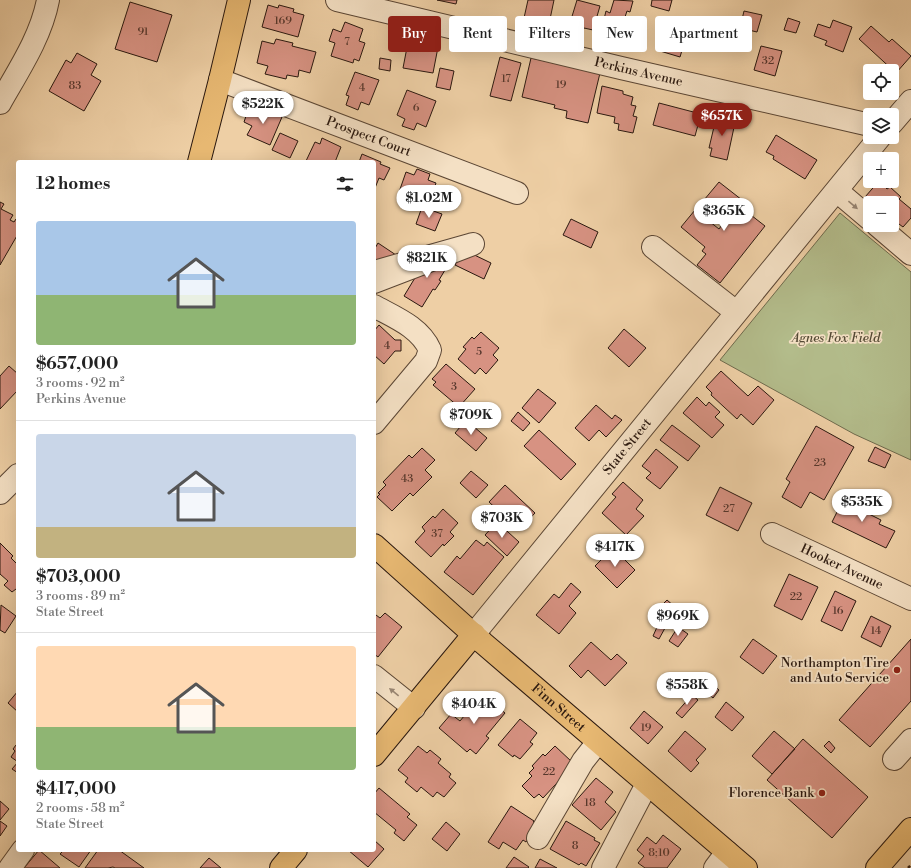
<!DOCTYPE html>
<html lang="en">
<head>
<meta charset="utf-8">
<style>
  body { margin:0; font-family:"Libre Bodoni",serif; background:#f2f2f2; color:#222; height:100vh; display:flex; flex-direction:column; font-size:15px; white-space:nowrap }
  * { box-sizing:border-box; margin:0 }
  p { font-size:13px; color:#767676 }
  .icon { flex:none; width:22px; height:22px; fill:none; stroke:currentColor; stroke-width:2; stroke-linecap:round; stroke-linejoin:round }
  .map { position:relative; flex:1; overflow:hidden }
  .drawer { position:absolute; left:16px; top:160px; width:360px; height:692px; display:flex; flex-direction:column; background:#fff; border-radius:4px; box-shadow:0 4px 16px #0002 }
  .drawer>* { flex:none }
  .banner { position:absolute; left:388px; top:16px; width:380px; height:36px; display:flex; gap:8px }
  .buttons { position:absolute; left:863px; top:64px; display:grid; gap:8px }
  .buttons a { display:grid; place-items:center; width:36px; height:36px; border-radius:4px; background:#fff; box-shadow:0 4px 16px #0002; font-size:20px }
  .price { position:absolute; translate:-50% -34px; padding:0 9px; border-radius:14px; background:#fff; color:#222; font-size:13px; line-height:26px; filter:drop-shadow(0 1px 2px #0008) }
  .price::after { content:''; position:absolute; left:50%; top:24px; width:12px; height:9px; margin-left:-6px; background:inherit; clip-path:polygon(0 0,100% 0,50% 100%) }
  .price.current { background:#8f2418; color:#fff }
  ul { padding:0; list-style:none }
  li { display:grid; align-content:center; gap:8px; height:212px; padding:0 20px }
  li+li { border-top:1px solid #e0e0e0 }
  li span { display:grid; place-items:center; height:124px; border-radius:4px; color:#555 }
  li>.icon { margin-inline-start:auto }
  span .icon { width:72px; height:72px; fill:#fffc; stroke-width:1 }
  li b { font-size:17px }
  h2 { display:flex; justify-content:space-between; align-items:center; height:48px; padding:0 20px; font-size:17px }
  .tag { padding:0 14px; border-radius:4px; background:#fff; box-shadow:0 4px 16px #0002; font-size:14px; line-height:36px }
  .tag.current { background:#8f2418; color:#fff }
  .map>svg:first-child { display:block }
  .green { fill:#b3bc8b; stroke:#6e6a4d }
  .building { fill:#d79282; stroke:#2a180f }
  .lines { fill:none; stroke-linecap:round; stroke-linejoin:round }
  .minor-casing { stroke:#5b4634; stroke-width:24 }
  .major-casing { stroke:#2a180f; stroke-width:24 }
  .path { stroke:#2a180f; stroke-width:2.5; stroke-dasharray:3 2; stroke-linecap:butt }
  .minor { stroke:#f4e0c4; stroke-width:22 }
  .major { stroke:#e7b872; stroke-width:22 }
  .oneway { fill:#998673 }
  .poi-dot { fill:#8f2418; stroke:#f4e0c4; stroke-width:1.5 }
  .labels { text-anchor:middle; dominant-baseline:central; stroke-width:3.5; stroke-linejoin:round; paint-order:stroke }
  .number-label { font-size:11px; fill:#55362c }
  .street-label { font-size:13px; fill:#2a180f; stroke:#f4e0c4 }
  .park-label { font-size:13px; font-style:italic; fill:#534934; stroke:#f4e0c4 }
  .poi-label { font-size:13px; fill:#2a180f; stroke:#f4e0c4; text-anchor:end }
</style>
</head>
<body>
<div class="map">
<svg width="911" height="868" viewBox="0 0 911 868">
  <rect width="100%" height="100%" fill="#eecfa5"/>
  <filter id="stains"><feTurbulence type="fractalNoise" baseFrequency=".005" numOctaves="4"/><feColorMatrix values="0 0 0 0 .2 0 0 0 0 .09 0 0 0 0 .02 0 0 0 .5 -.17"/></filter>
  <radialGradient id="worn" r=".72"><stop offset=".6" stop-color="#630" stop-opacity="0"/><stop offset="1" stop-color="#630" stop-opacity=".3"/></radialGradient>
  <path class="green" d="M840 213 911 272V460L854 434 720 360Z"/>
  <path class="building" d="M437 0H457L456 4Z
    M528 0H554L549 24 539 22 537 27 525 24 526 18H524Z
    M577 0 600 6 593 30 584 28 582 33 571 30 573 24 570 23Z
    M614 0 633 1 630 12 627 11 625 17H628L621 46 599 40 606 11 610 13Z
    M652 0H672L669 11 651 6Z
    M130 2 172 15 157 62 115 49Z
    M268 5 278 8 279 5 294 9 293 12 304 15 298 37 262 27Z
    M744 11 762 15 757 32 740 28Z
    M788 18 800 22 796 33 784 30Z
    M833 20 852 27 843 52 825 45 827 41 814 36 818 24 830 28Z
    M345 22 363 29 359 41 365 43 359 61 354 59 353 63 331 56 335 43 329 41 333 29 341 32Z
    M669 23 689 29 690 25 698 28 699 23 715 28 709 49 693 44 692 49 683 47 680 57 660 51Z
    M871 26 889 42 892 39 911 56 896 73 859 39Z
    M409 37 439 42 433 73 403 68Z
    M276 39 293 43 292 46 316 52 310 73 299 70 298 77 287 75 286 79 265 74 268 66 257 63 262 41 274 44Z
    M761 46 782 51 775 76 754 70Z
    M77 53 97 64 91 75 101 81 84 111 49 91 66 60 71 63Z
    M500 57 521 63 511 101 490 96Z
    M380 58 391 60 390 71 379 69Z
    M531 58 600 73 588 123 566 118 567 111 554 108 555 105 522 97Z
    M440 68 454 71 450 90 436 87Z
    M355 72 379 80 369 105 361 102 358 110 346 105 349 96 346 95Z
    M866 79H870V90H867Z
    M602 86 623 91V94L633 97 631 105 636 106 633 116 637 117 633 133 618 130 619 124 614 123 615 117 597 113Z
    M407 90 436 101 426 127 417 123 414 130 402 126 405 119 397 115Z
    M659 103 701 114 695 136 653 125Z
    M259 108 282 117 270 145 247 135 252 126 244 122 248 110 256 114Z
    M717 114 736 118 727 160 710 156 712 148H709Z
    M280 133 298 141 290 158 272 150Z
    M776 135 817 160 805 179 773 159 774 156 766 152Z
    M322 138 341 147 335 162 306 161 315 142 320 144Z
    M362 154 381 162 380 164 390 168 384 180 379 178 375 188 374 187V162H359Z
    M417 169 430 174 428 180 436 183 431 197 428 196 425 207 421 206 420 209 408 205 409 202 401 199 402 196 398 195 406 172 414 175Z
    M879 181 887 189 890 187 901 197 899 199 911 209V218L903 227 899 224 897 226 892 221V203H871L865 197Z
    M719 182 751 207 747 212 765 226 720 283 697 265 706 254 702 251 705 247 681 227 695 210 719 229 727 218 704 200Z
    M0 202 4 204 1 209 13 215 10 220 14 222 16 219 18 220V234L0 265Z
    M422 207 442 214 435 231 416 224Z
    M571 219 598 232 591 248 563 235Z
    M378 243 399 257 374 280V250Z
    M433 248 448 265 439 280 441 281 435 290 433 289 422 307 404 296Z
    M462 249 491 263 484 279 455 265Z
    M379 325 395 340H401V351H395L384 364 374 355V331Z
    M624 329 646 348 629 367 608 348Z
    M481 332 499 348 493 355 498 360 486 374 480 368 475 374 458 359 466 349 463 347 472 337 474 339Z
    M446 364 475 389 459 407 433 385 436 382 432 379Z
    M9 366 18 374V390L0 409V376Z
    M721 371 748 396 758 386 774 400 753 425 741 414 737 419 711 395 712 393 706 387Z
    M538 389 556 403 539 423 522 408Z
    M697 397 706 406 709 402 720 412 715 417 724 425 712 438 683 413Z
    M596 405 612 419 615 415 622 420 606 437 599 430 589 441 575 428Z
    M518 412 530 423 523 431 511 421Z
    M466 420 487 438 476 451 455 433Z
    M672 425 700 446 688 461 660 440Z
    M816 426 854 447 824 500 810 492 801 508 782 497 790 482 786 479Z
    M539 430 576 464 561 480 524 446Z
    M875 447 891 455 885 468 868 461Z
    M422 448 435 460 425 470 432 477 413 496 410 493 392 511 377 497 380 494 378 493 386 485 383 482 409 455 412 458Z
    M656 449 678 467 660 489 646 478 651 473 642 466Z
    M471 471 488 485 476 498 460 483Z
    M623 482 643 500 636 509 644 516 626 535 602 513 616 497 612 494Z
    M505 485 535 513 519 530 489 502Z
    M720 487 752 503 738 531 706 515Z
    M844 498 868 510 867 513 881 520 879 524 895 531 886 548 832 522Z
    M443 509 458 523 450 532 454 536 444 546 443 544 431 557 415 542 425 531 422 527 433 516 435 518Z
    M497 522 519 542 507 556 485 535Z
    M476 540 484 546 487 542 504 557 473 595 444 572 457 556 460 559Z
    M0 543 13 556 11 558 18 565V590L16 589 12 592 4 585 8 581 0 574Z
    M613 548 635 570 617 588 595 566Z
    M789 574 818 587 802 620 774 606Z
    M571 583 581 592 569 606 576 613 559 634 536 615 554 594 559 598Z
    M835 591 856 601 842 631 821 621Z
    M667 600 675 607 667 615 660 607Z
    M1 605 16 616 5 633 0 630Z
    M385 613 402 627 378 657 374 654V617L376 615 380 618Z
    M871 616 891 626 881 647 861 637Z
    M658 625 665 628 659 639 653 636Z
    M678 627 688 634 678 647 669 641Z
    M753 639 777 656 763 674 740 657Z
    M911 639V701L870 747 839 720Z
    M591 642 611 660 617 654 627 663 605 686 588 670 581 678 569 666Z
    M714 685 719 690 713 698 707 693Z
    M18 691V712L8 703Z
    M482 694 505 713 486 736 489 738 476 754 470 749 467 752 439 728 451 714 460 721Z
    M692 695 698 700 682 718 676 713Z
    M726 702 744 717 732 731 715 717Z
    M644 711 663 727 648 744 630 728Z
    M520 719 537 733 530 742 533 744 520 759 514 755 513 757 498 745Z
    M685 731 706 749 696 760 699 763 691 772 668 751Z
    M774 731 795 749 772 774 752 756Z
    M803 739 868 797 832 838 767 780Z
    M829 741 835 748 831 753 824 746Z
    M16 745 18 746V773L12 769 18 762 11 757 15 751 13 749Z
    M418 746 427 753 430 750 441 759 438 763 451 774 449 777 456 783 444 797 437 792 433 797 421 787 417 792 405 782 408 778 398 770Z
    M555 746 572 762 565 769 568 771 543 798 539 794 534 798 522 786 532 776 529 773 534 768 532 766 543 754 545 756Z
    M596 778 613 792 605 802 616 812 601 830 572 805Z
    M379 788 410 814 407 817 417 825 404 841 394 833 396 830 374 812V794Z
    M0 801 9 809 0 820Z
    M511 806 534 821 533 822 538 825 526 842 523 840 516 850 503 842 499 849 488 842Z
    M0 821 7 826 0 836Z
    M566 821 595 838 594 840 600 843 586 866 581 863 579 865 550 849Z
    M446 822 460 834 447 851 432 839Z
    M663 835 681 849 667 868H645L638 863 644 856 637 850 647 837 656 844Z
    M374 840 384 849 368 867 348 850H374Z
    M39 850 60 868H24Z
    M64 850H91L79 867 60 854Z
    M98 850H119L144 868H115L113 867 108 868H85Z
    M514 857 529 867 528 868H506Z
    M209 858 221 868H200Z
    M540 859 557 868H535Z"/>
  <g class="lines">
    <defs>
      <g id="minor">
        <path id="s1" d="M337 0 621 68 870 125"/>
        <path id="s2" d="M220 80 517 193"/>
        <path d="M0 103C18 71 41 37 48 0"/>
        <path d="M892 123 911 101"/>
        <path d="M837 191 870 219"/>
        <path d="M877 225 911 254"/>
        <path d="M653 247 736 312"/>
        <path d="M374 272 473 244 374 282"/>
        <path d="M374 306C394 317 420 327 430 350L426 361 374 423"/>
        <path d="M0 493 18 475"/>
        <path id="s3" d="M772 534 911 599"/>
        <path id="s4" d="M474 634 880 137"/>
        <path d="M374 676 414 708"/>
        <path d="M894 759 911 740"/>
        <path d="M538 838 583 761 598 742"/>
        <path d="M10 868 23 850"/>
        <path d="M603 868 647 784"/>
        <path d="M715 868 727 852"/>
      </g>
      <g id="major">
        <path d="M199 162 220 80 239 0"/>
        <path id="s5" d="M374 545 483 643 746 868"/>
        <path d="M374 755 474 634"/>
        <path d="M281 868 296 850"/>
        <path d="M877 868 911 829"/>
      </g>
    </defs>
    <use href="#minor" class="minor-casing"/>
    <use href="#major" class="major-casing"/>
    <path class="path" d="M908 868 911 865"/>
    <use href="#minor" class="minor"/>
    <use href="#major" class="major"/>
  </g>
  <defs><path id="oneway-solid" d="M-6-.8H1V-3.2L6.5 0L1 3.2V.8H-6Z"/></defs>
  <g class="oneway">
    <use href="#oneway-solid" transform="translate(853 205) rotate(40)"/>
    <use href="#oneway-solid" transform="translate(394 692) rotate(-141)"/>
  </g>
  <g class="poi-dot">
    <circle cx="897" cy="670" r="4"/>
    <circle cx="822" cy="793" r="4"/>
  </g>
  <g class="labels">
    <g class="number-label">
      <text x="283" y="21">169</text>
      <text x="143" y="32">91</text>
      <text x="347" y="42">7</text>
      <text x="768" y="61">32</text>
      <text x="506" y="79">17</text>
      <text x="561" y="85">19</text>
      <text x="75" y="86">83</text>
      <text x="362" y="88">4</text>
      <text x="416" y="108">6</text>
      <text x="387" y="346">4</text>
      <text x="479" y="352">5</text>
      <text x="454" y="387">3</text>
      <text x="820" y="463">23</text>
      <text x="407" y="479">43</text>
      <text x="729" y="509">27</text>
      <text x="437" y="534">37</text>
      <text x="796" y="597">22</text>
      <text x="838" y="611">16</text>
      <text x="876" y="631">14</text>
      <text x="646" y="728">19</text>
      <text x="549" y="772">22</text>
      <text x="590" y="803">18</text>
      <text x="575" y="846">8</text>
      <text x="659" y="853">8;10</text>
    </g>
    <g class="street-label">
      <text stroke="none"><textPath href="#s1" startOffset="310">Perkins Avenue</textPath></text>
      <text stroke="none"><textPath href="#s2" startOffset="159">Prospect Court</textPath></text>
      <text stroke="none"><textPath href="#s4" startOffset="242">State Street</textPath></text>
      <text stroke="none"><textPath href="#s3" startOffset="77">Hooker Avenue</textPath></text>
      <text stroke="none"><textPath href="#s5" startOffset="246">Finn Street</textPath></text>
    </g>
    <g class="park-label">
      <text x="836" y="338">Agnes Fox Field</text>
    </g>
    <g class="poi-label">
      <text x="889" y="663">Northampton Tire<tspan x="889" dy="15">and Auto Service</tspan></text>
      <text x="814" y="793">Florence Bank</text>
    </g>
  </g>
  <rect width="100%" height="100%" filter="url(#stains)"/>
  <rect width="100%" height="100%" fill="url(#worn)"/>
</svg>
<div class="buttons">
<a><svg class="icon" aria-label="locate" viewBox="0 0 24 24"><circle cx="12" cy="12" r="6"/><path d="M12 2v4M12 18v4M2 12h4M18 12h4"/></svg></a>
<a><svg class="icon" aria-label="layers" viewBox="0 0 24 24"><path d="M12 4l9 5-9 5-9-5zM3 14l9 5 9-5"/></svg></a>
<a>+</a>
<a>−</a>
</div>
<b class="price" style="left:263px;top:125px">$522K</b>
<b class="price current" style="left:722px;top:137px">$657K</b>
<b class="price" style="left:429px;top:219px">$1.02M</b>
<b class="price" style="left:724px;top:232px">$365K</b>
<b class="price" style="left:427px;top:279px">$821K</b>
<b class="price" style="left:471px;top:436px">$709K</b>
<b class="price" style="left:862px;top:523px">$535K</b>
<b class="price" style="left:502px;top:539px">$703K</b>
<b class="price" style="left:615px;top:568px">$417K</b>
<b class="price" style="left:678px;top:637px">$969K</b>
<b class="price" style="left:687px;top:706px">$558K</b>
<b class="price" style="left:474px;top:725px">$404K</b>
<div class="banner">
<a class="tag current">Buy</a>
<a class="tag">Rent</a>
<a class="tag">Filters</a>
<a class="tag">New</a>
<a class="tag">Apartment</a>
</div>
<section class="drawer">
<h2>12 homes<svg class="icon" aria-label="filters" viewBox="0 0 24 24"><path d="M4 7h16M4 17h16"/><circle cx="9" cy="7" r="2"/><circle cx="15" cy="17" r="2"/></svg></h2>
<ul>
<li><span style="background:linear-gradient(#a9c7e8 60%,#8fb573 0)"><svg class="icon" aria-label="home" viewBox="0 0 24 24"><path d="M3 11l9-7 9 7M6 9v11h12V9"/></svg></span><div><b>$657,000</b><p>3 rooms · 92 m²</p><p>Perkins Avenue</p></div></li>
<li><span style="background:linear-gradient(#c9d6e8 75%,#c2b280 0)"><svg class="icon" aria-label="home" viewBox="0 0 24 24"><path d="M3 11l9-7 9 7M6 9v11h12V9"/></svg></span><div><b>$703,000</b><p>3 rooms · 89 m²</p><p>State Street</p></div></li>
<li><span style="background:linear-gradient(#ffd9b3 65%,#8fb573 0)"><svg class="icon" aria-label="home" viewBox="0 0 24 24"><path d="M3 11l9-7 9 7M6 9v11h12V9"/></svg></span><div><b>$417,000</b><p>2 rooms · 58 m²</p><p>State Street</p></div></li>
</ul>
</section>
</div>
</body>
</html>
